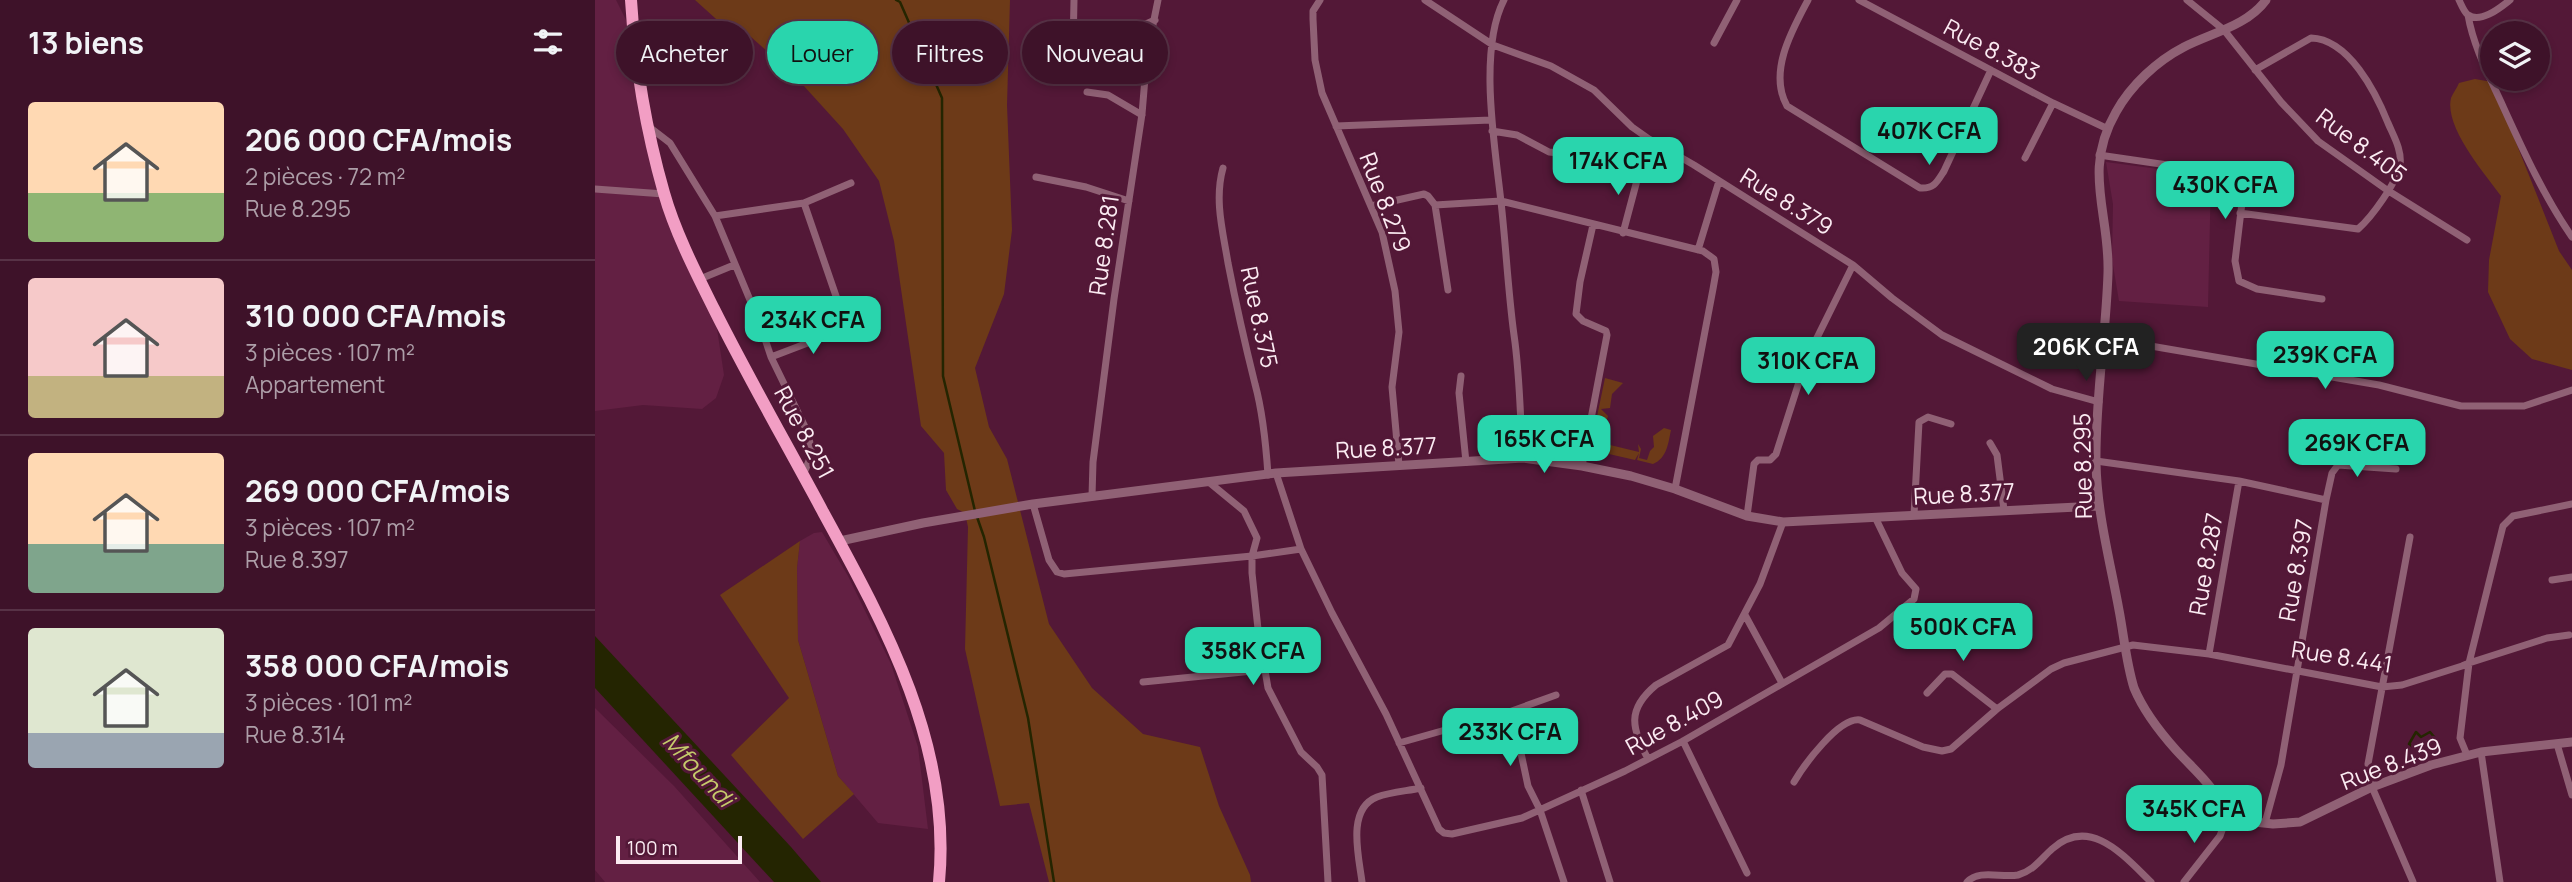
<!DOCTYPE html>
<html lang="fr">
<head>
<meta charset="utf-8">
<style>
  body { margin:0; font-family:Manrope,sans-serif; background:#451b31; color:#f1f3f6; height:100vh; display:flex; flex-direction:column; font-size:26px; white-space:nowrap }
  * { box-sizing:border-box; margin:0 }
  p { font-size:23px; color:#ad9ea8 }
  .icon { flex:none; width:38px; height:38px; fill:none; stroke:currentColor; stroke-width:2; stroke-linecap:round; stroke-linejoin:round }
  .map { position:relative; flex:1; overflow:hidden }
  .side { display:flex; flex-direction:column; background:#3e1229; width:595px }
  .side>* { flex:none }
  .hud { position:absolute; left:21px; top:21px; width:665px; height:63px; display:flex; gap:14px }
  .controls { position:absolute; left:1885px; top:21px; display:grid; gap:14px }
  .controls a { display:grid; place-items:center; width:70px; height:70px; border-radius:50%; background:#3e1229; box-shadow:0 4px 10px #0003,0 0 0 2px #573246; font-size:35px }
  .scale { position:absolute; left:21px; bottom:18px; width:126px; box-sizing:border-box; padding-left:7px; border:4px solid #fbebf2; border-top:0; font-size:19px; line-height:24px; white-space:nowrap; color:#fbebf2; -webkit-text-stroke:5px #531837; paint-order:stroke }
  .price { position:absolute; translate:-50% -60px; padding:0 16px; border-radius:14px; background:#29d5ad; color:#111; font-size:23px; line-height:46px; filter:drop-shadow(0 2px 4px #0008) }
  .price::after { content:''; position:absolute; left:50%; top:42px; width:21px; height:16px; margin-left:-10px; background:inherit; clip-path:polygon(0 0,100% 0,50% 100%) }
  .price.current { background:#222; color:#fff }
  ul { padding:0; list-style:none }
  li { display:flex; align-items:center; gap:21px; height:175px; padding:0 28px }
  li+li { border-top:2px solid #573246 }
  li span { display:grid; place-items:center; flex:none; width:196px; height:140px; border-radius:7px; color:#555 }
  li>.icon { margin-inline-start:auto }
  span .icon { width:84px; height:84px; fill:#fffc; stroke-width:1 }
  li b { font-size:30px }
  h2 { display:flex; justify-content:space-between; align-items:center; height:84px; padding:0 28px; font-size:30px }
  .chip { padding:0 24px; border-radius:32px; background:#3e1229; box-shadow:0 4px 10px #0003,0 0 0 2px #573246; font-size:24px; line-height:63px }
  .chip.current { background:#29d5ad; color:#111 }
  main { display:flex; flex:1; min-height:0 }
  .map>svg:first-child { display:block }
  .built { fill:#632043 }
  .green { fill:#6d3a18 }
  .water { fill:#242501 }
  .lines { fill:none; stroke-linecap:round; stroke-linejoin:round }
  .stream { stroke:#242501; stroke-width:2.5 }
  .minor { stroke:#906175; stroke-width:7 }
  .tertiary { stroke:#906175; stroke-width:9 }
  .trunk { stroke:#f29ec4; stroke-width:12 }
  .labels { text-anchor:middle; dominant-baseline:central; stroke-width:6; stroke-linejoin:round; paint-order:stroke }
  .street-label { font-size:23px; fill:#fbebf2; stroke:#531837 }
  .water-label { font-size:24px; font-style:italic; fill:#c5cb6b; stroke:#531837 }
</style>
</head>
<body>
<main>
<section class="side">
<h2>13 biens<svg class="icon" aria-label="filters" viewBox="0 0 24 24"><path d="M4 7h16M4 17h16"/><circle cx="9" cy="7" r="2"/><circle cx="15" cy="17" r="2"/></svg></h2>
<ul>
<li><span style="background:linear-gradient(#ffd9b3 65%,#8fb573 0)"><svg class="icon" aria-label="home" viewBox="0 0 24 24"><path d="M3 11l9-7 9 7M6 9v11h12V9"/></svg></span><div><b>206 000 CFA/mois</b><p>2 pièces · 72 m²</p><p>Rue 8.295</p></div></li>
<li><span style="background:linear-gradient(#f6c9c9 70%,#c2b280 0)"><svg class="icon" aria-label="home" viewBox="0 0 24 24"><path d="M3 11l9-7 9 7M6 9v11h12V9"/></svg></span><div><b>310 000 CFA/mois</b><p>3 pièces · 107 m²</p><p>Appartement</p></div></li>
<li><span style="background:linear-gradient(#ffd9b3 65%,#7fa58c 0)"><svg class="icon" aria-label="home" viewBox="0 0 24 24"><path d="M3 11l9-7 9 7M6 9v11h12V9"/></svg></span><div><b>269 000 CFA/mois</b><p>3 pièces · 107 m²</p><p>Rue 8.397</p></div></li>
<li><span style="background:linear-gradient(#dfe7d0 75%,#9aa5b1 0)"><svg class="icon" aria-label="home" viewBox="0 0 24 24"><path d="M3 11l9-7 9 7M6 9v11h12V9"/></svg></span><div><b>358 000 CFA/mois</b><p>3 pièces · 101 m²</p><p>Rue 8.314</p></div></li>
</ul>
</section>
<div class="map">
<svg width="1977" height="882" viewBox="0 0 1977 882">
  <rect width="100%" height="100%" fill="#531837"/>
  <path class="built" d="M0 0H21L38 34 69 194 119 309 129 375 121 398 107 409 48 405 0 411Z
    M1511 162 1616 176 1613 307 1524 301 1517 259 1518 204Z
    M227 532 253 576 296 664 323 747 333 829 283 823 243 776 203 640 202 568 205 541 219 533Z
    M0 708 79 786 165 882H10L0 870Z"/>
  <path class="green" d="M100 0H415L412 105 417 230 409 294 380 368 394 427 412 459 454 624 497 688 548 734 605 747 624 806 655 875 656 882H454L434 803 405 806 370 649 373 527 370 513 362 509 351 490 349 453 326 426 299 241 284 181 248 129 198 74 156 37 130 27Z
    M1880 79 1897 82 1964 251 1977 270V370L1937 359 1915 339 1893 292 1894 260 1906 196C1890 174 1849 127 1856 98 1858 93 1862 88 1864 83Z
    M1010 378 1028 383 1017 394 1015 408 1006 409 1013 416 1000 460H993Z
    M1069 428 1076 430C1073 444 1072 458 1058 464L1042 460 1044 453 1040 460 1014 454 1010 450 1011 444 1044 452 1043 444 1046 449 1044 458 1052 460 1055 451 1059 447 1058 436Z
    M205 541 202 568 203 640 243 776 259 794 208 839 136 755 194 698 125 595Z"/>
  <path class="water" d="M0 636 196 847 226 882H179L0 688Z"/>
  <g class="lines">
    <path class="stream" d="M301 0 305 2 347 98 348 376 380 511
      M382 517 389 537 433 718 459 882
      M1821 732 1826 737 1835 732 1840 738 1834 746 1825 752 1814 744Z"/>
    <path class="minor" d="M479 0 478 49 484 53 560 20
      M725 0 718 11V19L720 60 727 93 787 232 800 291 804 332 797 387 804 465
      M830 0 898 45 956 66 999 90 1037 127 1054 139 1099 165 1258 265 1297 298 1347 335 1457 389 1504 402
      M909 0C883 50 900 146 906 202 911 246 913 291 919 335 925 375 925 418 928 458
      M1213 0C1197 30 1173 72 1192 106L1325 188C1339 189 1342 182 1349 171L1396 70
      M1264 0 1458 103 1513 129
      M1592 0 1629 30 1686 102 1723 141 1792 190 1872 240
      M1864 0C1866 4 1869 12 1873 15 1886 24 1906 7 1915 0
      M1873 15C1878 45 1893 74 1906 102 1927 148 1948 195 1977 237
      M1119 43 1142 0
      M492 92 513 95 547 115
      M53 126 75 143 120 216 165 324 176 357 213 433 217 454 208 475
      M741 126 896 120
      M897 131 922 135 954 152 983 155 1045 169
      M1504 155 1641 175 1646 179 1649 186 1640 261 1644 281 1662 289 1727 299
      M1430 158 1458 103
      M628 168C619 200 628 232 633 263 641 304 650 344 660 384 668 413 671 445 673 475
      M441 177 491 187 534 201
      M0 189 69 194
      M840 205 906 201 1108 251 1119 259 1121 272 1118 289 1080 489
      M776 206 829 194 833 196 840 205 853 290
      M1645 213 1763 229C1777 217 1802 182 1805 165 1807 150 1799 137 1793 123 1781 93 1754 39 1716 38L1660 70
      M120 216 209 203 256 183
      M1028 233 1045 169 1065 146
      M1103 250 1124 181
      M105 279 139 265
      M1509 338 1784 385 1866 406H1929L1977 390
      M176 357 252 328 209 203
      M866 376 864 393 871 462
      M1395 443 1402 455 1409 510
      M1501 461 1644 481 1731 500 1686 765 1670 823
      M987 466 1012 335 1011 331 988 321 981 314 985 282 998 225
      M681 473 706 549 737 613 791 714 844 829 849 833 857 834 927 818 1030 771 1088 741 1284 628 1319 599 1321 589 1307 573 1280 517
      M615 483 649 511 662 538 657 556V573L663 629 673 688 706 752 722 767 727 775 733 882
      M497 496 498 462 519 299 547 114 552 54 563 0
      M1731 500 1737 473 1743 465 1801 469
      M438 504 454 560 462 572 469 574 657 556 706 549
      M1319 515 1324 422 1333 417 1356 424
      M1152 516 1159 464 1163 460H1175L1181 454 1211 360 1258 265
      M1815 537 1773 764 1777 787 1818 882
      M1957 580 1977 577
      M1150 615 1187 683
      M1614 654 1644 481
      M548 682 668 670
      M1332 693 1350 674H1357L1402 709
      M917 711 933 786 945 810 969 882
      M1088 741 1152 873
      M804 743 914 712 961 695
      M1962 744 1977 795
      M1886 752 1905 882
      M1872 755 1865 738 1874 663 1952 638 1974 635
      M1053 759C1037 728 1031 710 1061 685L1133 645 1165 584 1188 522
      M1199 782C1209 765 1244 717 1265 720L1328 747 1347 751 1356 749 1402 709 1456 669 1469 663 1538 645 1614 654 1787 687 1807 685 1867 666 1874 663 1908 526 1918 516 1977 504
      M986 790 1015 882
      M767 882C764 857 751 809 782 797 796 792 812 791 826 788
      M1372 882C1384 869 1406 878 1423 875 1438 871 1446 859 1457 849 1495 815 1529 856 1556 882
      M1589 882 1625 836 1631 819"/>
    <path class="tertiary" d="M1671 0C1652 26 1616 33 1589 47 1562 61 1536 85 1521 112 1487 171 1515 213 1513 273 1511 336 1500 400 1501 463 1502 513 1515 561 1524 610 1529 636 1531 662 1539 688 1549 712 1564 731 1581 750 1600 771 1625 790 1631 819L1678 824 1705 822 1777 787 1836 765 1886 752 1977 742
      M245 541 328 523 438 504 681 473 928 458 987 466 1036 476 1080 489 1152 516 1188 522 1503 506"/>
    <path class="trunk" d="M36 0C40 65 51 130 69 193 80 232 101 273 119 309 153 377 191 443 227 510 290 625 357 746 344 882"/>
  </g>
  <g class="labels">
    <g class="street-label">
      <text transform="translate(1397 49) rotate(28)">Rue 8.383</text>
      <text transform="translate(1767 145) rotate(37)">Rue 8.405</text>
      <text transform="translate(1192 201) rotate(32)">Rue 8.379</text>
      <text transform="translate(791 202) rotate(69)">Rue 8.279</text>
      <text transform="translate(508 245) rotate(-82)">Rue 8.281</text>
      <text transform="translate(665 317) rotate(78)">Rue 8.375</text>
      <text transform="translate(210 432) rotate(62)">Rue 8.251</text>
      <text transform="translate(791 447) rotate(-3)">Rue 8.377</text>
      <text transform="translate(1487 466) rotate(-91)">Rue 8.295</text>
      <text transform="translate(1369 493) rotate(-3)">Rue 8.377</text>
      <text transform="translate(1610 564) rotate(-80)">Rue 8.287</text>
      <text transform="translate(1700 570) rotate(-80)">Rue 8.397</text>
      <text transform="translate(1747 656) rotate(9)">Rue 8.441</text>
      <text transform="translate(1079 722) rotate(-29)">Rue 8.409</text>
      <text transform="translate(1796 763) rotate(-21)">Rue 8.439</text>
    </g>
    <g class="water-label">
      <text transform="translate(104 769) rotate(47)">Mfoundi</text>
    </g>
  </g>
</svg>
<div class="controls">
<a><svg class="icon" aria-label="layers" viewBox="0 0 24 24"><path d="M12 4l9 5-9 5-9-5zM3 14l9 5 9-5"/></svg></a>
</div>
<div class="scale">100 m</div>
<b class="price" style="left:1334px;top:167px">407K CFA</b>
<b class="price" style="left:1023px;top:197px">174K CFA</b>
<b class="price" style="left:1630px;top:221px">430K CFA</b>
<b class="price" style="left:218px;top:356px">234K CFA</b>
<b class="price current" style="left:1491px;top:383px">206K CFA</b>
<b class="price" style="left:1730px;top:391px">239K CFA</b>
<b class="price" style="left:1213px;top:397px">310K CFA</b>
<b class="price" style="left:949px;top:475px">165K CFA</b>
<b class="price" style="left:1762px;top:479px">269K CFA</b>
<b class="price" style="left:1368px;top:663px">500K CFA</b>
<b class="price" style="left:658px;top:687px">358K CFA</b>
<b class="price" style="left:915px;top:768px">233K CFA</b>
<b class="price" style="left:1599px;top:845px">345K CFA</b>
<div class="hud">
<a class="chip">Acheter</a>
<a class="chip current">Louer</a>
<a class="chip">Filtres</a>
<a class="chip">Nouveau</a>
</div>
</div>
</main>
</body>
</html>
